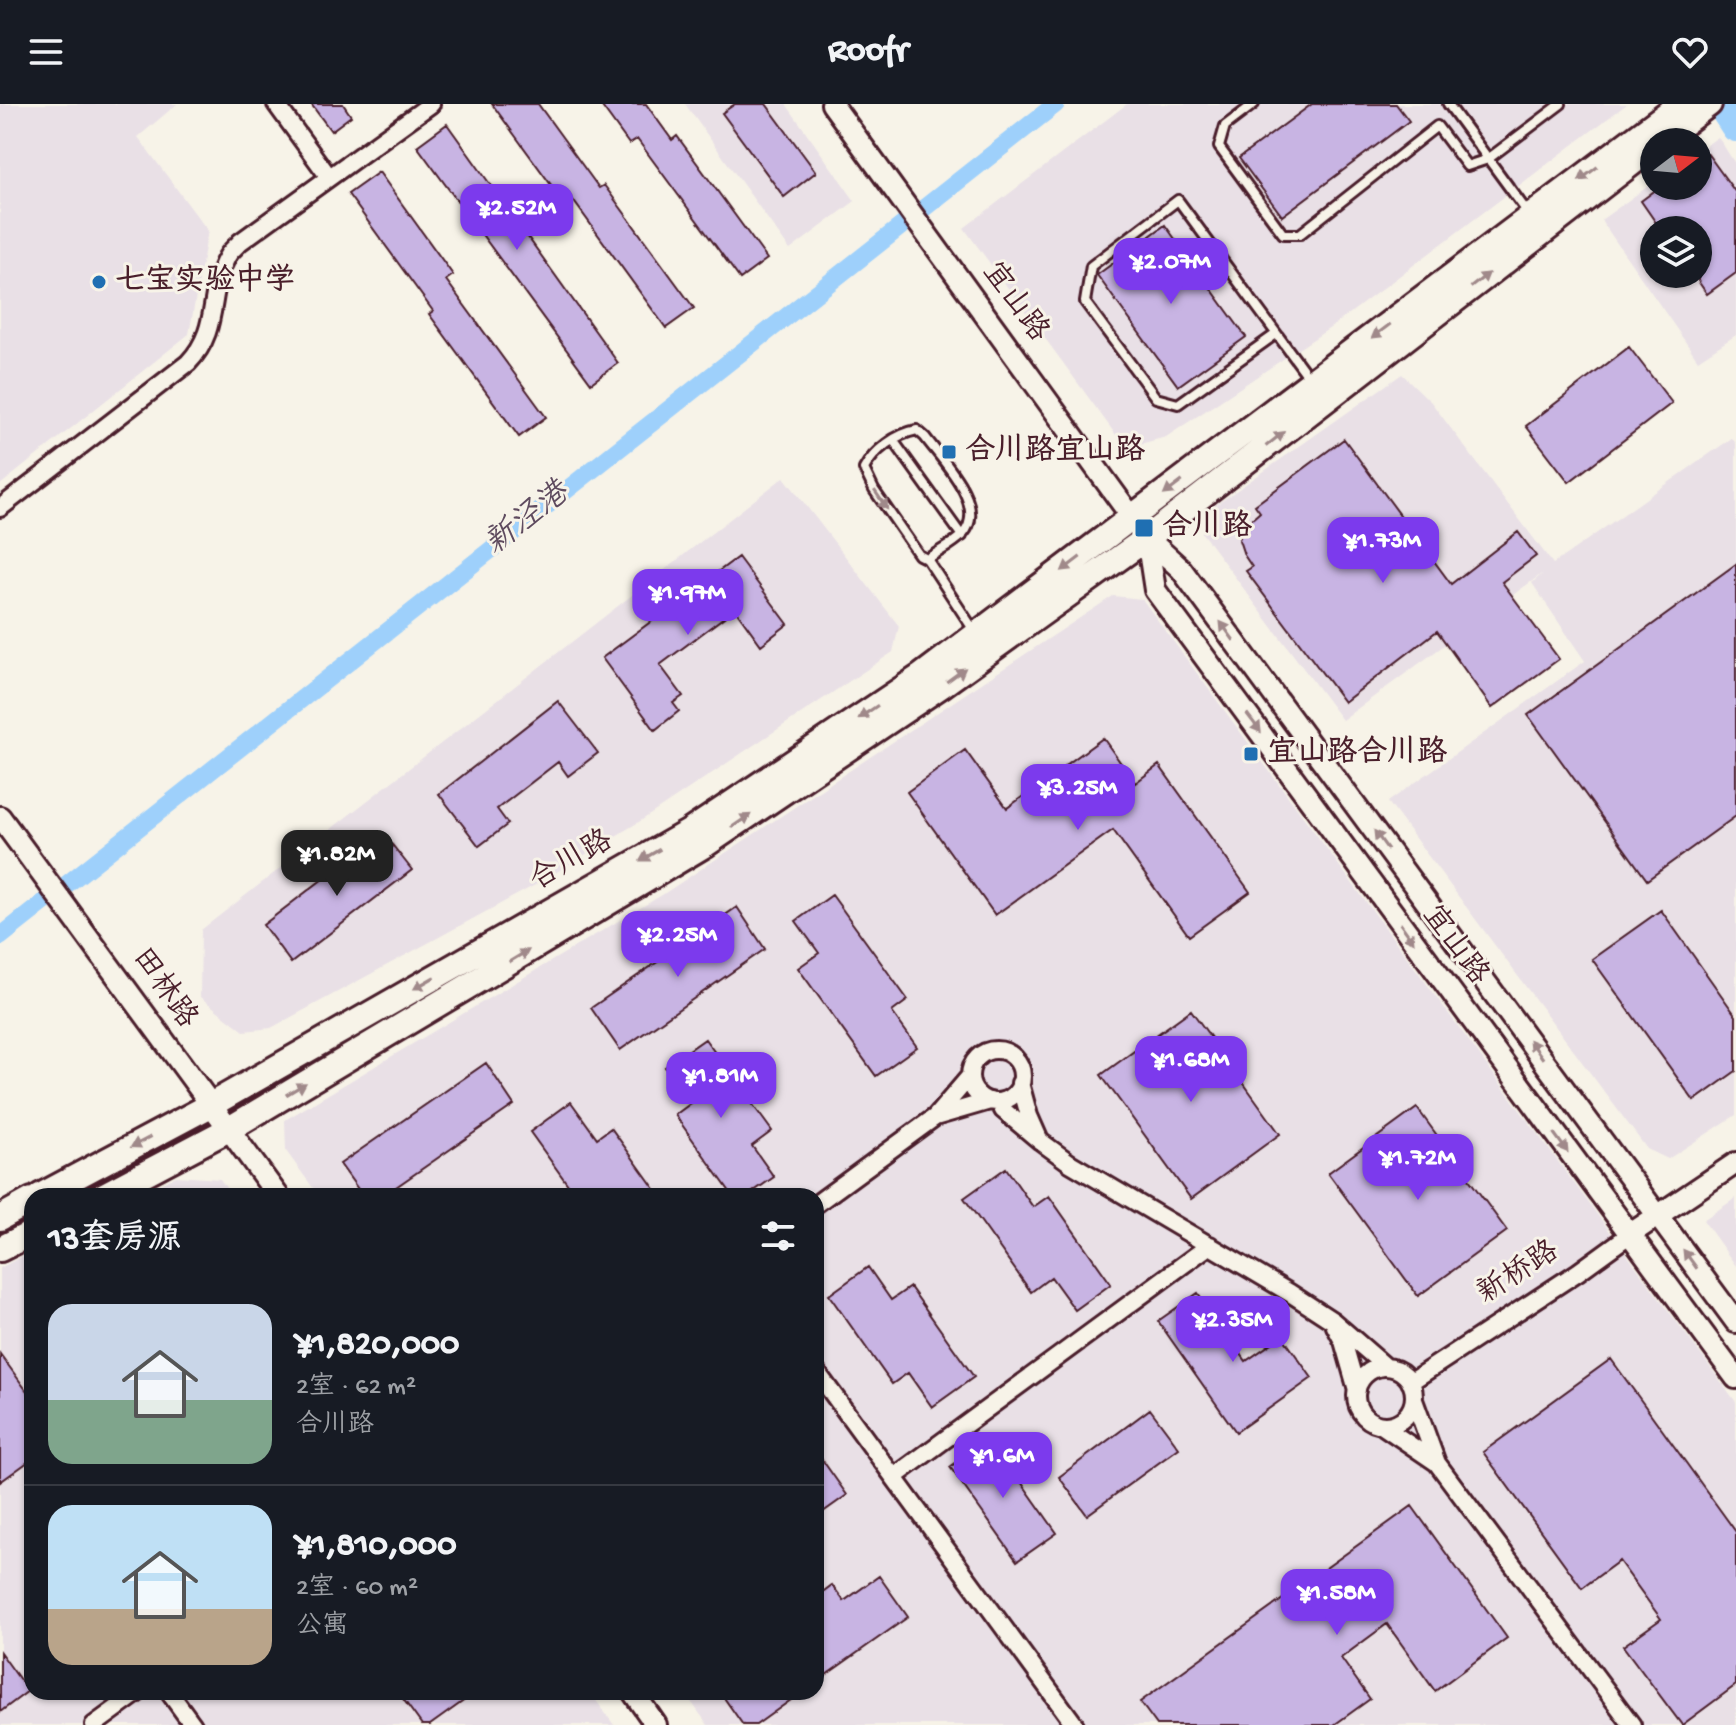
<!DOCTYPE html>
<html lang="zh">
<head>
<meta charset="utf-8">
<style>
  body { margin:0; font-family:"Gochi Hand","LXGW WenKai TC",sans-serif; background:#20242c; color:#f1f3f6; height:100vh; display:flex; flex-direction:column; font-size:30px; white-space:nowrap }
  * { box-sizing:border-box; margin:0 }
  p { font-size:26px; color:#9ea1a6 }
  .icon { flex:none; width:44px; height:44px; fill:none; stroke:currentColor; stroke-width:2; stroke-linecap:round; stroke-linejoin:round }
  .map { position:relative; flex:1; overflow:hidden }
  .drawer { position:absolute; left:24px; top:1084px; width:800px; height:512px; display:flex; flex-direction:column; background:#171b24; border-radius:24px; box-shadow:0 2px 6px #0004 }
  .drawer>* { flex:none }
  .needle { width:52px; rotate:74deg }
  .tools { position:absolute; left:1640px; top:24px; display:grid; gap:16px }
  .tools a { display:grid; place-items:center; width:72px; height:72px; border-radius:50%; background:#171b24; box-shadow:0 2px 6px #0004; font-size:40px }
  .price { position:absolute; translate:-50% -68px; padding:0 18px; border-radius:16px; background:#7c3aed; color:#fff; font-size:26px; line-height:52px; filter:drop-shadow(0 2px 4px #0008) }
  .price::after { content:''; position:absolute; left:50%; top:48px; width:24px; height:18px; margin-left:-12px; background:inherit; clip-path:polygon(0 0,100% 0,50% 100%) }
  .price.active { background:#222; color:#fff }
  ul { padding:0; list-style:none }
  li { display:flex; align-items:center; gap:24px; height:200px; padding:0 24px }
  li+li { border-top:2px solid #363941 }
  li span { display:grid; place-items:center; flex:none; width:224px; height:160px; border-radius:24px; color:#555 }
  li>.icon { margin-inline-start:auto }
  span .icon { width:96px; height:96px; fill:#fffc; stroke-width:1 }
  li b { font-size:34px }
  h2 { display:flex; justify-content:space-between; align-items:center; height:96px; padding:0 24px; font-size:34px }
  header { display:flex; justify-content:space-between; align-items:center; height:104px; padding:0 24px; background:#171b24; font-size:36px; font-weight:800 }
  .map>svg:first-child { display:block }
  .built { fill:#e9e0e6; fill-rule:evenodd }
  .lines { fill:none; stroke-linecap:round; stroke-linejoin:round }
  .canal { stroke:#9ed0fb; stroke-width:18 }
  .river { stroke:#9ed0fb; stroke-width:30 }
  .building { fill:#c8b4e3; stroke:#4a1f2b; stroke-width:2 }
  .service-casing { stroke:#4a1f2b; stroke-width:14 }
  .minor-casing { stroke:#4a1f2b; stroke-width:22 }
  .tertiary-casing { stroke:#4a1f2b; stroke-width:26 }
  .primary-casing { stroke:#4a1f2b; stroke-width:30 }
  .service { stroke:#f7f3e8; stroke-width:8 }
  .minor { stroke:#f7f3e8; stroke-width:16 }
  .tertiary { stroke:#f7f3e8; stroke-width:20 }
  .primary { stroke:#f7f3e8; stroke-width:24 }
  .oneway { fill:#a0898a }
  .poi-dot { fill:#1f6fb2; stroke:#f7f3e8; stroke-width:3 }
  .labels { text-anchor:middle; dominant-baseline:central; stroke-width:6; stroke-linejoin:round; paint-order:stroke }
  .poi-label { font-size:30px; font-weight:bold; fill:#4a1f2b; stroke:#f7f3e8; text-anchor:start }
  .street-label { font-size:30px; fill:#4a1f2b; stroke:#f7f3e8 }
  .water-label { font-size:32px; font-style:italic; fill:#5f4b5f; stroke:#f7f3e8 }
</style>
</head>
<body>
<header><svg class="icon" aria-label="menu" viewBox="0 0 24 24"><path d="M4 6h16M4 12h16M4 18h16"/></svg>Roofr<svg class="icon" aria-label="heart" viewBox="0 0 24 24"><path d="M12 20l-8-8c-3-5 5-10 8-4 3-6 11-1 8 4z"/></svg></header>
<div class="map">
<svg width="1736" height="1621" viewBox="0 0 1736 1621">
  <rect width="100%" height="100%" fill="#f7f3e8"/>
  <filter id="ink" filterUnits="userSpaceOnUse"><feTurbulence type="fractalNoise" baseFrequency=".0125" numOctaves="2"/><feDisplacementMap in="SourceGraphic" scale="16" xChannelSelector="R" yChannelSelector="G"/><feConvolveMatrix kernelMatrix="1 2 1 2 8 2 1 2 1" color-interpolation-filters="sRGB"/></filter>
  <g filter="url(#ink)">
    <path class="built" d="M0 0H177L138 33 208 127 189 230 0 381Z
      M685 0H786L855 97 790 146Z
      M1127 0H1627L1333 222 1166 333 1140 340 1116 331 964 124Z
      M1718 33 1736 61V231L1698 256 1601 116 1654 78V82H1698V47ZM1654 126H1698V170H1654Z
      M1402 270 1431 298 1553 460 1732 334 1736 340V1011L1668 1055 1647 1045 1388 698 1585 557 1532 479 1543 469 1342 616 1202 429 1203 410Z
      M784 373 899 522 893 548 642 716 537 780 271 924 244 927 200 893 201 826Z
      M1113 492 1142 495 1736 1298V1621H708L684 1588H816V1092H319L286 1047 285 1016 662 791Z
      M176 1072 220 1075 232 1092H137Z
      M1736 1094V1162L1703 1116Z
      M32 1147V1588H590L614 1621H0V1164Z"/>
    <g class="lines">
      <path class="canal" d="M0 833 1056 0"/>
      <path class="river" d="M1721 0 1736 23"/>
    </g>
    <path class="building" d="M311 0H343L351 12 331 27Z
      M492 0H538L599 84 604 81 694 204 666 224 567 88 560 93Z
      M600 0H646L672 36 677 32 767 155 740 175 637 35 629 40Z
      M735 0H766L816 68 784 93 722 9Z
      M1312 0H1396L1409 17 1282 112 1239 54Z
      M447 20 618 259 591 279 417 42Z
      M1707 49 1736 89V169L1707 190 1698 177V126H1661L1641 97 1661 82H1698V55Z
      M379 68 453 171 446 176 546 313 519 333 429 210 433 207 348 90Z
      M1165 121 1246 233 1178 282 1097 171Z
      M1629 243 1672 299 1569 378 1526 322Z
      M1344 335 1451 480 1518 428 1536 452 1502 478 1559 555 1492 604 1437 527 1344 598 1246 467 1252 463 1244 451 1239 436 1243 423 1260 408 1255 401Z
      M738 453 788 520 761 541 735 505 660 561 683 592 673 599 679 607 655 626 602 554Z
      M1736 460V712L1647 776 1528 611Z
      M558 597 598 649 568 672 558 658 497 705 508 720 479 742 439 690Z
      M1103 634 1135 679 1159 661 1250 788 1189 832 1113 726 995 811 907 688 965 646 1007 704Z
      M383 729 412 766 291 859 263 821Z
      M832 791 908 896 892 908 917 943 876 972 798 864 819 849 796 817Z
      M737 803 765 845 620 946 591 904Z
      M1661 806 1736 912V967L1694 997 1592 855Z
      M1191 906 1280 1030 1191 1095 1101 971Z
      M705 935 772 1027 752 1042 774 1073 747 1092H733L675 1011 691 999 665 963Z
      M486 959 514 1001 383 1092H363L340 1060Z
      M571 998 597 1034 611 1024 660 1092H576L530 1028Z
      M1417 1004 1507 1127 1418 1192 1328 1069Z
      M1006 1064 1033 1103 1049 1092 1111 1180 1075 1206 1051 1173 1031 1188 964 1094Z
      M868 1163 891 1196 910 1183 974 1273 932 1303 908 1269 892 1280 829 1191Z
      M1198 1189 1246 1257 1282 1232 1312 1274 1236 1328 1158 1217Z
      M0 1250 32 1294V1355L0 1378Z
      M1611 1255 1736 1428V1581L1682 1621 1623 1542 1661 1515 1619 1457 1582 1484 1483 1348Z
      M1150 1305 1179 1344 1087 1411 1059 1373Z
      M990 1334 1057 1429 1017 1457 950 1363Z
      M816 1347 847 1391 816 1413Z
      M1412 1402 1507 1534 1435 1587 1387 1520 1341 1554 1370 1595 1334 1621H1157L1140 1598Z
      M879 1472 908 1513 816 1578V1493L832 1481 844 1497Z
      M0 1548 28 1587 0 1608Z
      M398 1588H476L430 1621H422Z
      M720 1588H802L756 1621H743Z"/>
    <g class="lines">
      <defs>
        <path id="service" d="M1254 0 1225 22 1219 43 1283 130H1300L1437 22 1467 62 1488 55 1561 0
          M1448 0 1528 109
          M1276 230 1178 300 1156 294 1085 198 1091 162 1178 96 1310 275
          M893 336 962 432
          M927 455C939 447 954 440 963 430 988 402 942 356 925 333L917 326C896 330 874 346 864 365L874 386 919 451 927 455 975 528"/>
        <path id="minor" d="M276 0 329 73
          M0 404 188 259C221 225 207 188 227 153 230 147 236 143 240 138L431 0
          M970 972a26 26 0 1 1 52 0a26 26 0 1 1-52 0Z
          M970 972 935 1013 990 997
          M999 998 1003 1006 1040 1037 1029 1012 1020 979
          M1040 1037 1070 1059 1290 1189 1333 1217 1386 1263
          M816 1100 935 1013
          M1335 1222 1343 1237 1357 1286
          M1356 1292a29 29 0 1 1 58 0a29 29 0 1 1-58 0Z
          M816 1267 1075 1621
          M1410 1278 1578 1168 1629 1131
          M1381 1321 1437 1359 1414 1296
          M1437 1359 1632 1621
          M894 1373 1210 1141
          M169 1588 193 1621
          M94 1621 139 1588"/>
        <path id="tertiary" d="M832 0 1147 434 1181 465 1736 1218
          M1147 434 1155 486 1736 1274
          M0 713 278 1092
          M1629 1131 1736 1059
          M633 1588 656 1621"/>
        <path id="primary" d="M1659 38 1709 0
          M40 1092 209 1002 689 728 920 573 1680 0
          M102 1092 229 1025 706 740 942 581 1147 434 1654 42
          M0 1114 32 1096
          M0 1145 32 1129"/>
      </defs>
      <use href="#service" class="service-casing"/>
      <use href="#minor" class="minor-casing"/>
      <use href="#tertiary" class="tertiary-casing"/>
      <use href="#primary" class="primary-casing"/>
      <use href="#service" class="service"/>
      <use href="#minor" class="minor"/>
      <use href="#tertiary" class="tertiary"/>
      <use href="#primary" class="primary"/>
    </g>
    <defs><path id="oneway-solid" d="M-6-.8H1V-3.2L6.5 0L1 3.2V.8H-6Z" transform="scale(2)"/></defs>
    <g class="oneway">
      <use href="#oneway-solid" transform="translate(1588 70) rotate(143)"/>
      <use href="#oneway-solid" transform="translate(1480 176) rotate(-38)"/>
      <use href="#oneway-solid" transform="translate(1381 227) rotate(143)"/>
      <use href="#oneway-solid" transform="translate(1275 335) rotate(-38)"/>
      <use href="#oneway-solid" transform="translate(1173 384) rotate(143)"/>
      <use href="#oneway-solid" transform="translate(881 396) rotate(56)"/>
      <use href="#oneway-solid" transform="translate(1071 460) rotate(143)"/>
      <use href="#oneway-solid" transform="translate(1227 527) rotate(-126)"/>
      <use href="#oneway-solid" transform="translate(956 571) rotate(-36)"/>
      <use href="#oneway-solid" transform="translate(868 608) rotate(146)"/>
      <use href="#oneway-solid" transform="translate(1254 619) rotate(53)"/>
      <use href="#oneway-solid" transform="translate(741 717) rotate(-34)"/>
      <use href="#oneway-solid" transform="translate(1381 736) rotate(-126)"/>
      <use href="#oneway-solid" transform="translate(650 751) rotate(150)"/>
      <use href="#oneway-solid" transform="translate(1407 829) rotate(54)"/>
      <use href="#oneway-solid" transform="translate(519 852) rotate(-31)"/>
      <use href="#oneway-solid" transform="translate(424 879) rotate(150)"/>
      <use href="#oneway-solid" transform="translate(1536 945) rotate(-126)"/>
      <use href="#oneway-solid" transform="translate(296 985) rotate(-31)"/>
      <use href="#oneway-solid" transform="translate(141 1038) rotate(152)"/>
      <use href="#oneway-solid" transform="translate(1561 1039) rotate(54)"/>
      <use href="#oneway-solid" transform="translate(1690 1155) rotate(-126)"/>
    </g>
  </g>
  <g class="poi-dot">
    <circle cx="99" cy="178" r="8"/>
    <rect x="941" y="340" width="16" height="16" rx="4"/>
    <rect x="1134" y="414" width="20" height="20" rx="4"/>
    <rect x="1243" y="642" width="16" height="16" rx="4"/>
  </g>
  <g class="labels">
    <g class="poi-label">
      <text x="115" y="178">七宝实验中学</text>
      <text x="965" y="348">合川路宜山路</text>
      <text x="1162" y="424">合川路</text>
      <text x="1267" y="650">宜山路合川路</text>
    </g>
    <g class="street-label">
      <text transform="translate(1014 199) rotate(54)">宜山路</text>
      <text transform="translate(572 758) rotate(-30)">合川路</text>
      <text transform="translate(1454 842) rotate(54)">宜山路</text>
      <text transform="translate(163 885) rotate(55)">田林路</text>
      <text transform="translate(1519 1170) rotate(-33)">新桥路</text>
    </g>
    <g class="water-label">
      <text transform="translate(528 416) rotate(-38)">新泾港</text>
    </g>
  </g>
</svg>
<div class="tools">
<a><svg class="needle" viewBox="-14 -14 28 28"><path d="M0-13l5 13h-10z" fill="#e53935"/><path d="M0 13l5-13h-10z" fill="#9ea1a6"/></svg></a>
<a><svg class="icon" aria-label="layers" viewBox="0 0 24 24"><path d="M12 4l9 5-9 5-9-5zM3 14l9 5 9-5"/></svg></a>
</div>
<b class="price" style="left:517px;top:148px">¥2.52M</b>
<b class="price" style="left:1171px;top:202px">¥2.07M</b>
<b class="price" style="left:1383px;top:481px">¥1.73M</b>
<b class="price" style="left:688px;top:533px">¥1.97M</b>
<b class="price" style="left:1078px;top:728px">¥3.25M</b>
<b class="price active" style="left:337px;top:794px">¥1.82M</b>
<b class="price" style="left:678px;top:875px">¥2.25M</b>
<b class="price" style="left:1191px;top:1000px">¥1.68M</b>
<b class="price" style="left:721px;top:1016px">¥1.81M</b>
<b class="price" style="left:1418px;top:1098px">¥1.72M</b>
<b class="price" style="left:1233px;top:1260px">¥2.35M</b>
<b class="price" style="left:1003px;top:1396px">¥1.6M</b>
<b class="price" style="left:1337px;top:1533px">¥1.58M</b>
<section class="drawer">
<h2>13套房源<svg class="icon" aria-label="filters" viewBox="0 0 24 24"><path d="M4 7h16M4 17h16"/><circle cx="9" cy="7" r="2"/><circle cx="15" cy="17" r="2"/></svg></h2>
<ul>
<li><span style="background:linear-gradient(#c9d6e8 60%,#7fa58c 0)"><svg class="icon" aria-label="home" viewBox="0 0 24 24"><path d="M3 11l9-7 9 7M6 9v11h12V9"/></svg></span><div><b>¥1,820,000</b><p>2室 · 62 m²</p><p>合川路</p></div></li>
<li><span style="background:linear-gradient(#bfe0f5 65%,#b9a48a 0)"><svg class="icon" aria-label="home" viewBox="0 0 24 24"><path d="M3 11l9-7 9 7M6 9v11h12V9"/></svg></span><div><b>¥1,810,000</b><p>2室 · 60 m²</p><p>公寓</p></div></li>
</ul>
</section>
</div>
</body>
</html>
